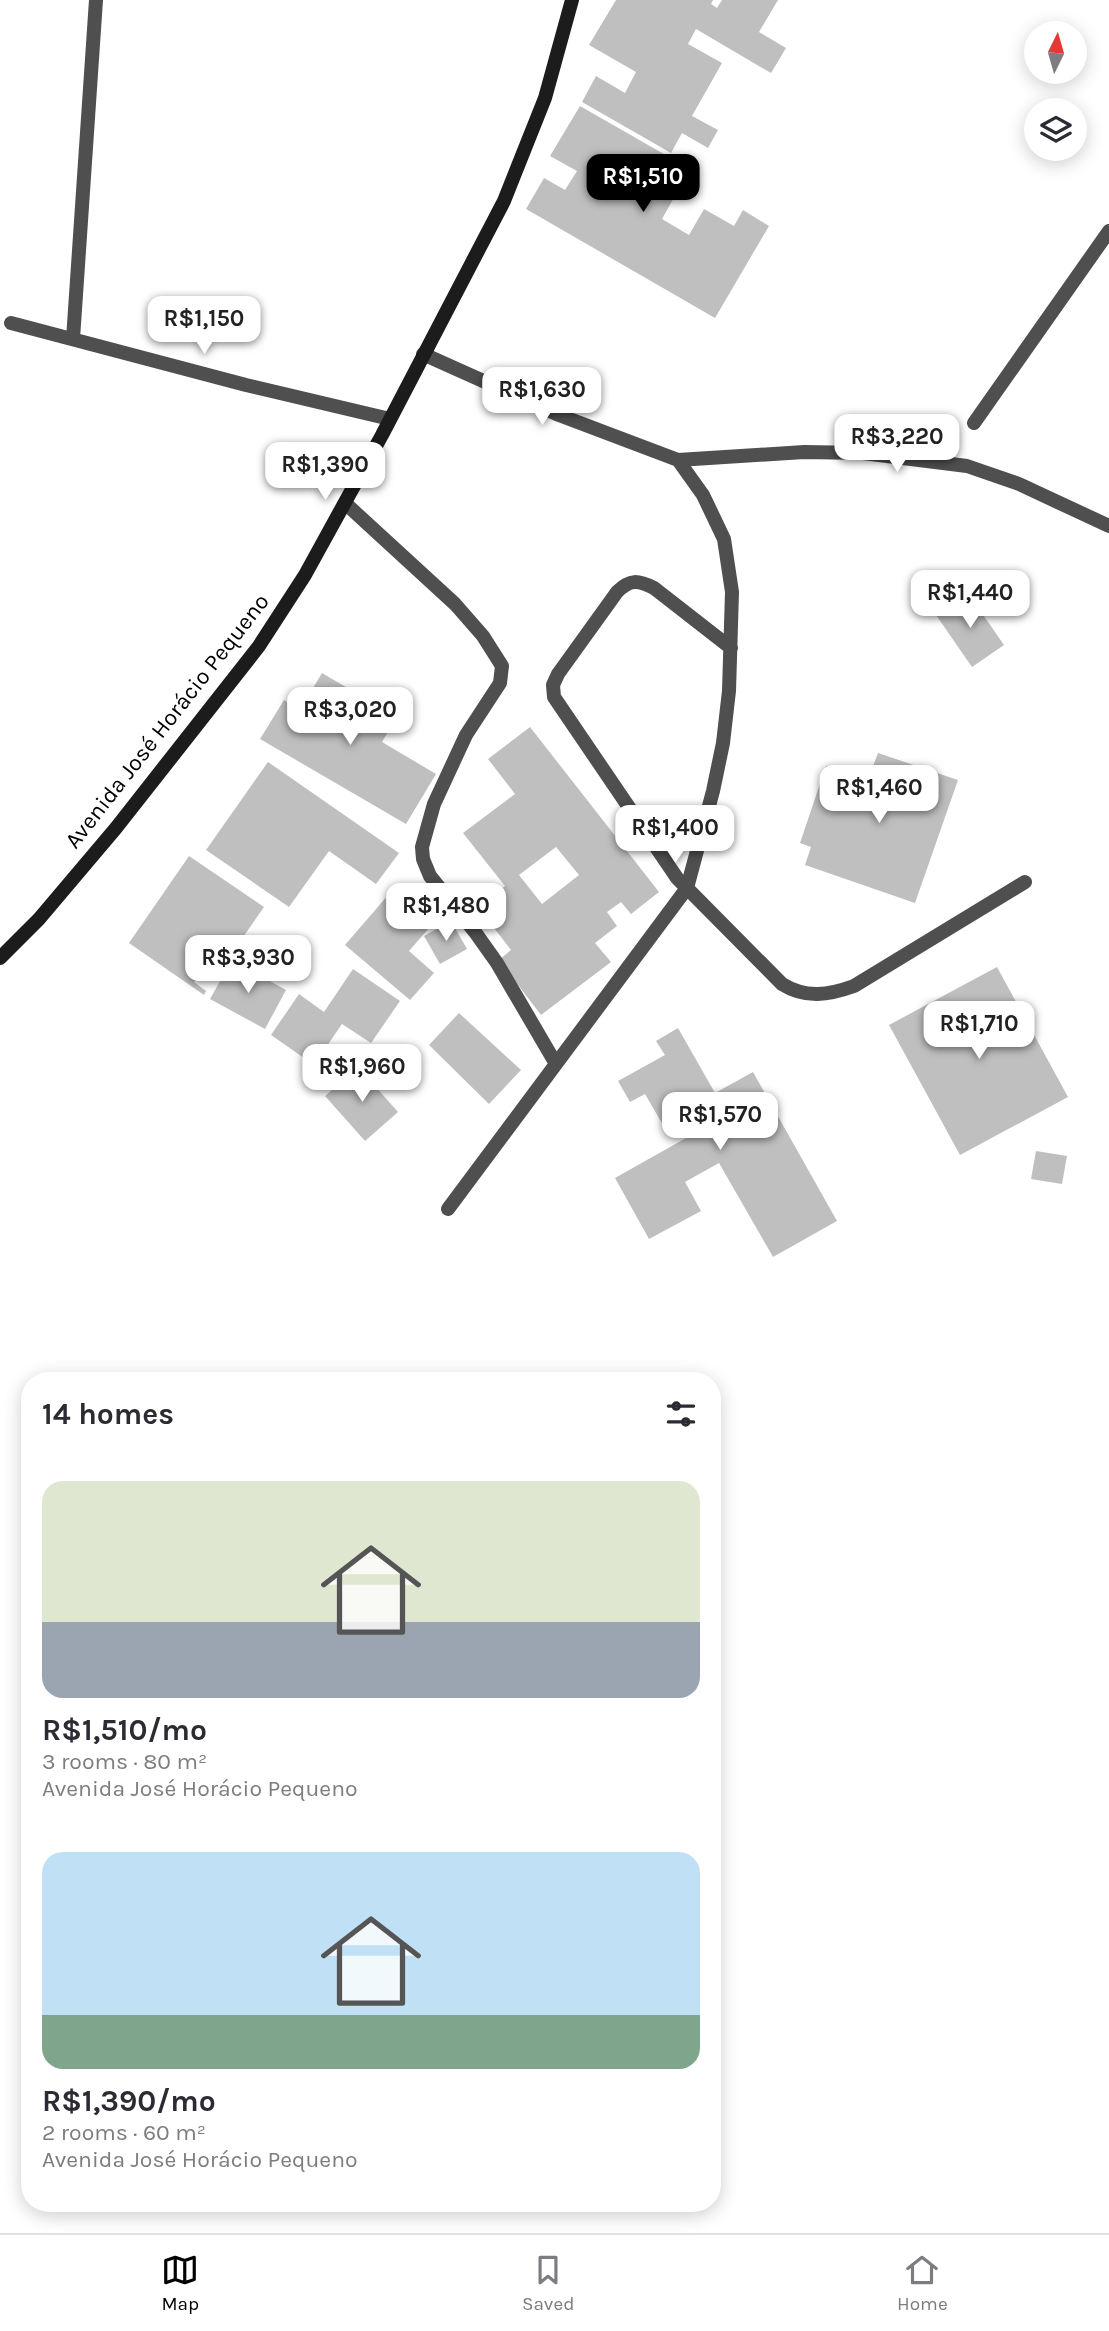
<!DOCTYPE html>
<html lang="en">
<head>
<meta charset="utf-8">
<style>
  body { margin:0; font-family:Karla,sans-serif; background:#f7f7f7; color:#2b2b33; height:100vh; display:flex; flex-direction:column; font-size:26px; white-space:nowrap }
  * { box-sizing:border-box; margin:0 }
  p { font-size:23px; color:#7c7c81 }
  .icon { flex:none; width:38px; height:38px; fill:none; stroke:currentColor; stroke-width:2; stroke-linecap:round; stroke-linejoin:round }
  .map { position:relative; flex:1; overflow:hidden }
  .details { position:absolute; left:21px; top:1372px; width:700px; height:840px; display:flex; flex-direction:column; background:#fff; border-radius:28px; box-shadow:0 4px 18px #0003 }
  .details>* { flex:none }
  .needle { width:46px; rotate:5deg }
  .tools { position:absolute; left:1024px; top:21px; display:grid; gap:14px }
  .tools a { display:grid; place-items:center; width:63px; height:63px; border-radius:50%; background:#fff; box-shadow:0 4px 18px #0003; font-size:35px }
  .price { position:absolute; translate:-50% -60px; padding:0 16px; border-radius:14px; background:#fff; color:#222; font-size:23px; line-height:46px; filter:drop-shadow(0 2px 4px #0008) }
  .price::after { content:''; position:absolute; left:50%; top:42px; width:21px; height:16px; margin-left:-10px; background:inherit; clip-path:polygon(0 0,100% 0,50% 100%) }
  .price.selected { background:#000; color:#fff }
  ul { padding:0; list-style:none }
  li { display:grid; align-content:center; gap:14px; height:371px; padding:0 21px }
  li span { display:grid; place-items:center; height:217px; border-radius:21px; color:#555 }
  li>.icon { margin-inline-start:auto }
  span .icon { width:126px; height:126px; fill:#fffc; stroke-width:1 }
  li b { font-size:30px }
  h2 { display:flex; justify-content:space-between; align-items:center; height:84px; padding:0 21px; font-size:30px }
  .tabs { display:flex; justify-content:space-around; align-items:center; height:98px; border-top:2px solid #e1e1e2; background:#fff; font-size:19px; color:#7c7c81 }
  .tabs a { display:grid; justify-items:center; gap:4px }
  .tabs .selected { color:#000 }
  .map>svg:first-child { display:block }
  .building { fill:#bfbfbf; fill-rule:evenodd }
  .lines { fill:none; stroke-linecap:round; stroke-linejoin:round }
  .street { stroke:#4f4f4f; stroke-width:14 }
  .secondary { stroke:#1c1c1c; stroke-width:14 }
  .labels { text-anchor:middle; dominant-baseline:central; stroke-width:7; stroke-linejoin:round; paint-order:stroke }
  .street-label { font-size:23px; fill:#000; stroke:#fff }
</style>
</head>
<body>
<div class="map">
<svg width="1109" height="2233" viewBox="0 0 1109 2233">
  <rect width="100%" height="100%" fill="#fff"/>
  <path class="building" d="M616 0H713L711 4 717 8 722 0H778L759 32 786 48 771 73 696 29 688 44 722 63 692 116 718 130 708 148 682 133 671 153 582 102 596 76 625 93 636 72 589 45Z
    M580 106 690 169 662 219 689 235 704 209 734 226 743 210 769 226 715 318 526 209 544 178 565 190 577 171 550 156Z
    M968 593 1004 645 972 667 936 615Z
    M322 673 397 717 382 742 436 774 406 824 260 739 284 700 300 710Z
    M530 727 659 892 631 914 621 902 607 912 617 926 595 943 611 962 541 1015 499 960 511 950 478 907 505 886 463 833 515 794 488 759ZM556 847 579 875 542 904 519 875Z
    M878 753 958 780 915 903 805 865 811 847 800 843 826 766 868 780Z
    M268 762 399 853 376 884 329 851 289 907 206 850Z
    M189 856 264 907 234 950 222 941 194 982 206 991 204 995 129 943Z
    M389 894 429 928 409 951 434 973 410 1000 345 945Z
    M451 921 467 949 440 964 424 936Z
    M232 960 286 990 265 1029 210 999Z
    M997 967 1068 1097 960 1155 889 1025Z
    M353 969 400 1001 371 1043 342 1024 314 1065 271 1035 299 994 324 1012Z
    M459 1013 521 1070 489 1104 429 1045Z
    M678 1028 715 1093 753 1072 837 1221 773 1257 719 1163 685 1182 701 1211 649 1239 615 1178 686 1138 681 1131 670 1137 645 1094 630 1102 618 1081 665 1055 656 1041Z
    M358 1067 398 1112 365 1141 325 1096Z
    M1036 1151 1067 1156 1062 1184 1031 1179Z"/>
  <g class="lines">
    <path class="street" d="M11 323 246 385 390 419
      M73 339 96 0
      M423 354 559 415 678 460 804 452 863 453 967 466 1019 484 1109 526
      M974 423 1109 231
      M345 503 455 604 483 636 502 666 500 683 466 735 434 804 422 847 423 859 430 876 475 932 497 963 556 1064
      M731 648 654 588C638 580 630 579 617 592L558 674 553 685 554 697 677 878 782 984C806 999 829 995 854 986L1025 882
      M448 1209 687 888 713 791 723 743 729 691 732 592 724 539 703 495 678 460"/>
    <path class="secondary" d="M0 958 39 919 116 828 259 646 305 575 382 435 504 201 545 98 572 0"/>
  </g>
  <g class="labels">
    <g class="street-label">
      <text transform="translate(167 721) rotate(-52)">Avenida José Horácio Pequeno</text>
    </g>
  </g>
</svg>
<div class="tools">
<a><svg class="needle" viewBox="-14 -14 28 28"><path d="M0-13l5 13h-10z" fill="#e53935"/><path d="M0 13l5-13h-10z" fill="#7c7c81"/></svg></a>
<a><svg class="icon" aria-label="layers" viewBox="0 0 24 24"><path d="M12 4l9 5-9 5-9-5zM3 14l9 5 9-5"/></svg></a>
</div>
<b class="price selected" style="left:643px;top:214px">R$1,510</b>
<b class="price" style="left:204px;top:356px">R$1,150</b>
<b class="price" style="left:542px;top:427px">R$1,630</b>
<b class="price" style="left:897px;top:474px">R$3,220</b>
<b class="price" style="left:325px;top:502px">R$1,390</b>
<b class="price" style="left:970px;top:630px">R$1,440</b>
<b class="price" style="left:350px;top:747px">R$3,020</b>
<b class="price" style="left:879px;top:825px">R$1,460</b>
<b class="price" style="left:675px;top:865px">R$1,400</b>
<b class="price" style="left:446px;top:943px">R$1,480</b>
<b class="price" style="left:248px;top:995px">R$3,930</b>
<b class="price" style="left:979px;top:1061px">R$1,710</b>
<b class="price" style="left:362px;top:1104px">R$1,960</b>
<b class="price" style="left:720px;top:1152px">R$1,570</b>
<section class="details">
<h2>14 homes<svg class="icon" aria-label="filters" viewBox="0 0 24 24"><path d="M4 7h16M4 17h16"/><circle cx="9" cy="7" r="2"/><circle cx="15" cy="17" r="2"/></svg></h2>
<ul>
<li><span style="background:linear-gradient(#dfe7d0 65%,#9aa5b1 0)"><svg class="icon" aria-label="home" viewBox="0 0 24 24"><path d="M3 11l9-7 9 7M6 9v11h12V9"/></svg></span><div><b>R$1,510/mo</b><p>3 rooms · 80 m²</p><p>Avenida José Horácio Pequeno</p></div></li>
<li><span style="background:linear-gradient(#bfe0f5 75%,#7fa58c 0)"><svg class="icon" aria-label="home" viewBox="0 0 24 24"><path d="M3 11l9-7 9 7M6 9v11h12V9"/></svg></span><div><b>R$1,390/mo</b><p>2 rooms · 60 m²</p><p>Avenida José Horácio Pequeno</p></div></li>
</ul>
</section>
</div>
<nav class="tabs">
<a class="selected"><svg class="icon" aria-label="map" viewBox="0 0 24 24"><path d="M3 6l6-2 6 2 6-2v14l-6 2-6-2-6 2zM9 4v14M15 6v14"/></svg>Map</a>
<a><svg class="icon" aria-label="saved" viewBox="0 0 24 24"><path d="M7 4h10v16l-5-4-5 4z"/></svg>Saved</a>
<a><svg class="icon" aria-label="home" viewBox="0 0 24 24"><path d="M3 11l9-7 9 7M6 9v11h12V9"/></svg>Home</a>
</nav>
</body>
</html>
